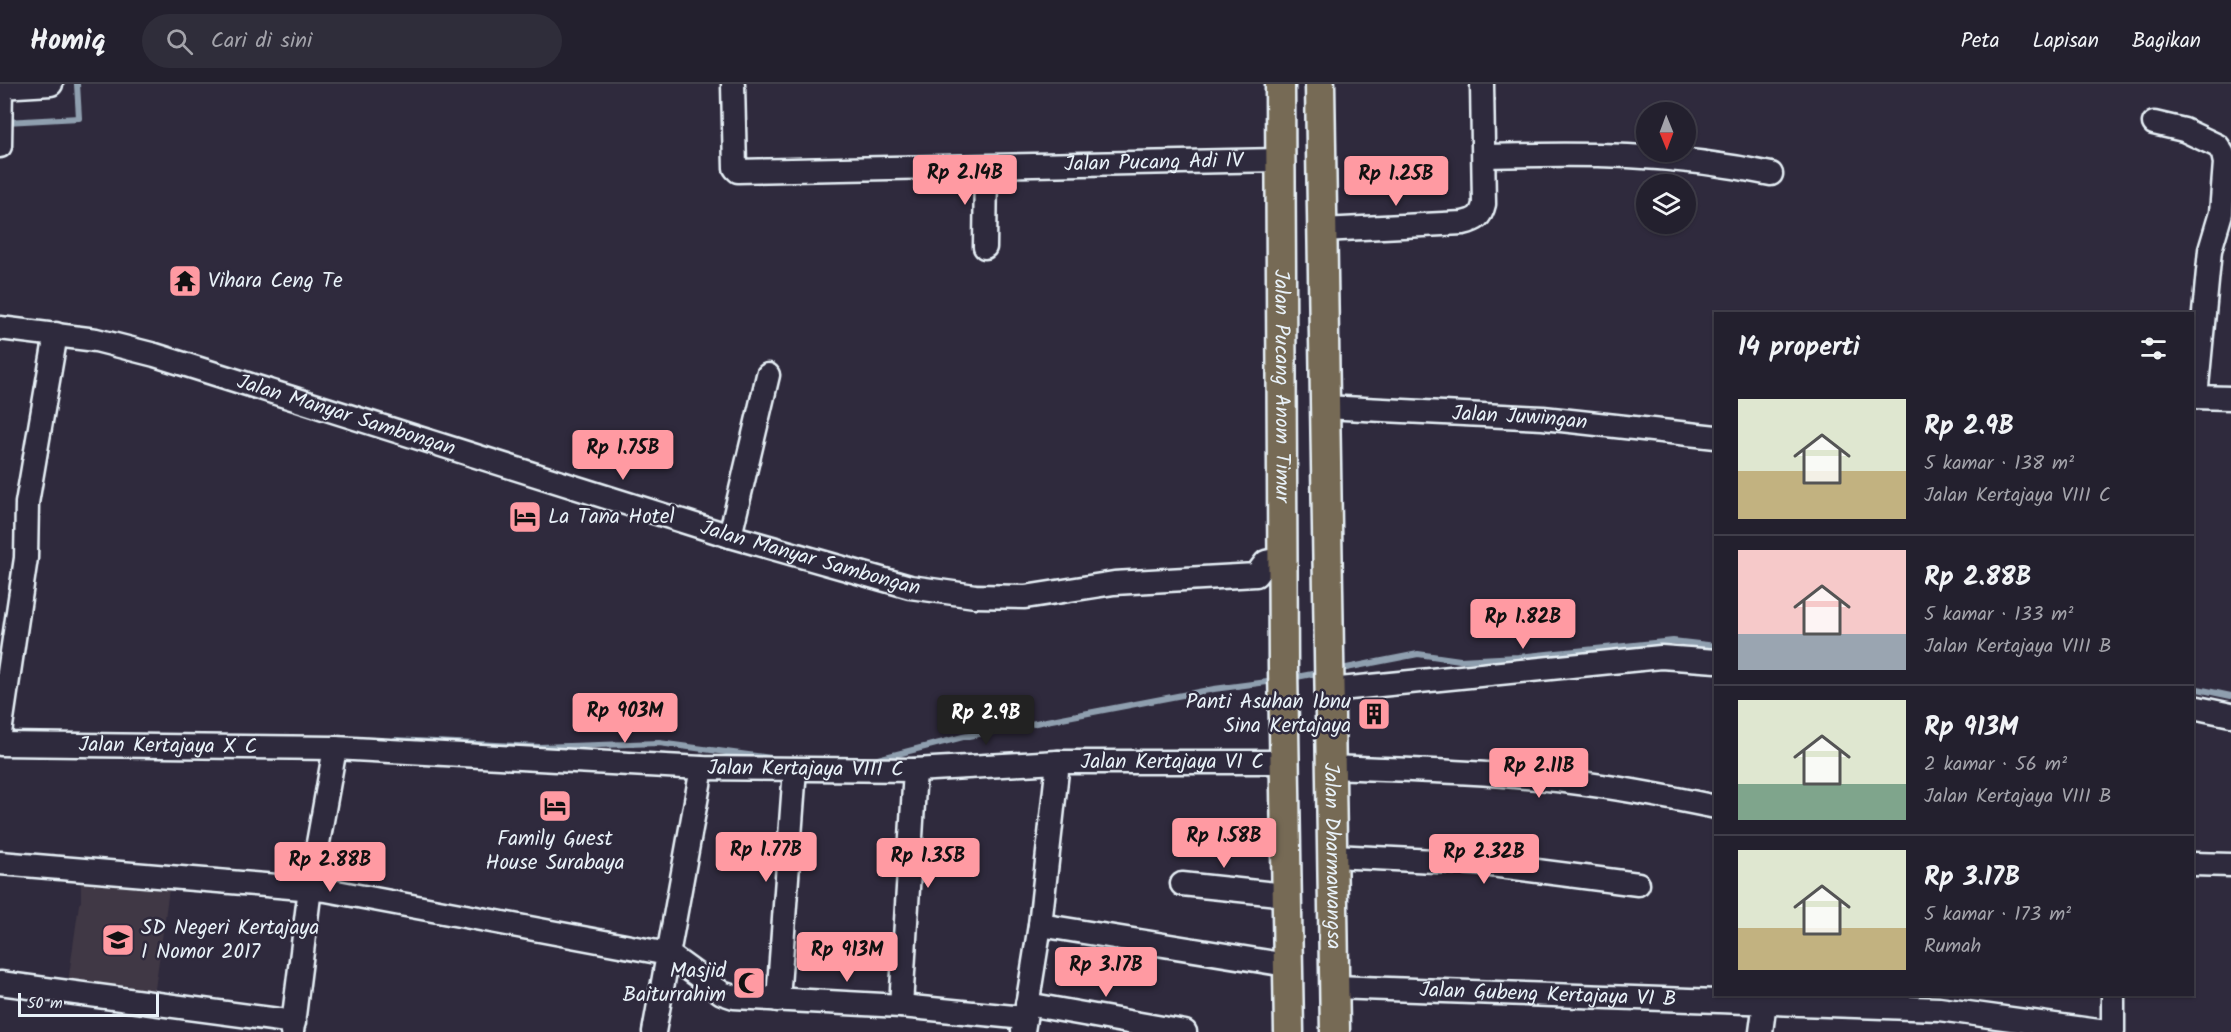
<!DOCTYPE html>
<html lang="id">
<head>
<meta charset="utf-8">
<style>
  body { margin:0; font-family:Kalam,sans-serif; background:#2f2d3a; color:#f1f3f6; height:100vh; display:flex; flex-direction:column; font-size:22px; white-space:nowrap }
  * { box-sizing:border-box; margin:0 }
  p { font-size:20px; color:#a3a3aa }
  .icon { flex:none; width:33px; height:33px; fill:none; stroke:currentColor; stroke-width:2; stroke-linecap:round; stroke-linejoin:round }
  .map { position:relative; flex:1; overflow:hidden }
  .details { position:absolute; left:1714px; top:228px; width:480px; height:684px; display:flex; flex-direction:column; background:#23202e; border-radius:0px; box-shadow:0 2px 4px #0004,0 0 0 2px #403e4a }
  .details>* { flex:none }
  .needle { width:39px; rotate:179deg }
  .tools { position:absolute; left:1636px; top:18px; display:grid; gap:12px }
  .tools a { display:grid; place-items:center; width:60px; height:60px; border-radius:50%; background:#23202e; box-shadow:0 2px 4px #0004,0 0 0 2px #403e4a; font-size:30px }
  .scale { position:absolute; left:18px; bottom:15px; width:141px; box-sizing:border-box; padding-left:6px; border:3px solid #e8f1f8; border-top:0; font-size:16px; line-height:21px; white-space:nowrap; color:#e8f1f8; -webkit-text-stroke:4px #2f2a3d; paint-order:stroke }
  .price { position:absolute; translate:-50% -51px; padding:0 14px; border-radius:6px; background:#ff9aa2; color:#111; font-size:20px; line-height:39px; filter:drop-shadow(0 2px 3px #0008) }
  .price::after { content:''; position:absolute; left:50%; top:36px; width:18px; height:14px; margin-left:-9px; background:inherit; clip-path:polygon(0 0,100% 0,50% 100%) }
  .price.on { background:#222; color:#fff }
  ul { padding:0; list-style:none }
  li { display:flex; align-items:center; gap:18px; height:150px; padding:0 24px }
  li+li { border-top:2px solid #403e4a }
  li span { display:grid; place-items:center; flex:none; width:168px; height:120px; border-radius:0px; color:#555 }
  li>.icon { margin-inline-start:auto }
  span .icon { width:72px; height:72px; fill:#fffc; stroke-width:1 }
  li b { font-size:26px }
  h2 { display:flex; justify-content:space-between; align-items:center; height:72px; padding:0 24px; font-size:26px }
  header { display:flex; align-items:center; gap:36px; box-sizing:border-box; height:84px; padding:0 30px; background:#23202e; border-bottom:2px solid #403e4a }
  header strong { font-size:28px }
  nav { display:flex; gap:33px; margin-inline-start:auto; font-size:21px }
  .search { width:420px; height:54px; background:#2f2d3a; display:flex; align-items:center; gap:15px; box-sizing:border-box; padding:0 21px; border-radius:33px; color:#a3a3aa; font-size:22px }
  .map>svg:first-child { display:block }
  .built { fill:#403844 }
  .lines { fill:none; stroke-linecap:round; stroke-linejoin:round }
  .stream { stroke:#8f9faf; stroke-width:6 }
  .minor-casing { stroke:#e8f1f8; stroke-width:27 }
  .major-casing { stroke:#e8f1f8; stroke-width:33 }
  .minor { stroke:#2f2a3d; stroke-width:22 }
  .major { stroke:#766a54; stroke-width:28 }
  .labels { text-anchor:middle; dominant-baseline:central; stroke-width:5; stroke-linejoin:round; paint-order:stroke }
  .street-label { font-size:21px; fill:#e8f1f8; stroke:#2f2a3d }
  .poi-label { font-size:21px; fill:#e8f1f8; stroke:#2f2a3d; text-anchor:start }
</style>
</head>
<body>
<header>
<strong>Homiq</strong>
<div class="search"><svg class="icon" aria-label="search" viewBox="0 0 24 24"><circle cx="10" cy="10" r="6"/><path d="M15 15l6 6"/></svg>Cari di sini</div>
<nav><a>Peta</a><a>Lapisan</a><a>Bagikan</a></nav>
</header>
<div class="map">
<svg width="2231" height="948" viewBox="0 0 2231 948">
  <rect width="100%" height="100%" fill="#2f2a3d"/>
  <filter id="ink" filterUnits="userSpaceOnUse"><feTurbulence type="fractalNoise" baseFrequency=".0167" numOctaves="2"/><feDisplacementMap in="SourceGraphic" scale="12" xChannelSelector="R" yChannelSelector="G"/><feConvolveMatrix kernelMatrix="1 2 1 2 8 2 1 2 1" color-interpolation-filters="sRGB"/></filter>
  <g filter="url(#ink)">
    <path class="built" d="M81 795 170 798 154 912 67 906 79 820 81 818Z"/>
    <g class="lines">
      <path class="stream" d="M6 38 79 34 77 0
        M1336 586 1418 570 1460 576 1518 573 1673 557 1716 562
        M1291 594 1323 588
        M2193 604 2231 612
        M395 656 539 663 659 659 771 674
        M874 676 963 653 1041 638 1214 605 1275 597"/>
      <defs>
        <g id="minor">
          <path id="s1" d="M733 0 735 84 738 87 1280 76"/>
          <path d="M0 3 51 0"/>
          <path d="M2154 39 2184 46 2218 62 2223 70 2225 79 2221 129 2210 166 2196 313"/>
          <path d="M0 62 1 3"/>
          <path d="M1484 72C1583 69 1673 69 1771 90"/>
          <path d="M1322 146 1463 139C1476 136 1481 133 1484 120L1482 0"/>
          <path d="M985 163 986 83"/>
          <path id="s2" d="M0 244 96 256 155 271 730 452 910 503 975 512 1025 513 1114 499 1256 491 1266 478 1283 474"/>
          <path d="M2193 313 2231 314"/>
          <path id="s3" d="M1324 323 1543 334 1716 353"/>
          <path d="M730 452 768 291"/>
          <path d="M1330 606 1661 573 1716 577"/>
          <path d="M2193 623 2231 631"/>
          <path d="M0 649 26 474 27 419 56 250"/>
          <path id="s4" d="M0 660 335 664 702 684 915 686 1058 678H1285"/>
          <path d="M1331 683C1412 686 1493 688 1572 698 1621 704 1668 713 1716 723"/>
          <path d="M1333 772 1476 779 1638 800"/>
          <path d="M0 779 326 806 668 870 722 909 734 913 901 922 1025 934"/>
          <path d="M2193 780 2231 781"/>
          <path d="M1182 800 1286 811"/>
          <path d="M1040 841 1287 881"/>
          <path d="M0 899 294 938"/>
          <path id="s5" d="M1334 903 1939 925 2106 948"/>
          <path d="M778 916 795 685"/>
          <path d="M1027 920 1185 948"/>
          <path d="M901 922 915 686"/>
          <path d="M1023 947 1040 841 1058 678"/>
          <path d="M292 948 310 804 335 664"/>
          <path d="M654 948 702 684"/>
          <path d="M1761 948 1766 910"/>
          <path d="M2113 948V910"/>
        </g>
        <g id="major">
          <path id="s6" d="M1280 0 1283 583 1289 948"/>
          <path id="s7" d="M1320 0 1335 948"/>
        </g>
      </defs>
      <use href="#minor" class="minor-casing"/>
      <use href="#major" class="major-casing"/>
      <use href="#minor" class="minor"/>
      <use href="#major" class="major"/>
    </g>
  </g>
  <defs>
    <symbol id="temple-square" viewBox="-11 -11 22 22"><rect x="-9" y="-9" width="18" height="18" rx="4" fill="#ff9aa2" stroke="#2f2a3d"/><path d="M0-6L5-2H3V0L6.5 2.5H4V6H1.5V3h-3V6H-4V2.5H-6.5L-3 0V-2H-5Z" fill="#111"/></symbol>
    <symbol id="hotel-square" viewBox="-11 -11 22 22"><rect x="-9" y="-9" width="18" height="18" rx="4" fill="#ff9aa2" stroke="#2f2a3d"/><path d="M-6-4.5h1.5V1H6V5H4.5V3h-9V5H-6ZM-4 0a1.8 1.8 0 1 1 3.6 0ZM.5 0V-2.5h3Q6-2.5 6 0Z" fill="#111"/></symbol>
    <symbol id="building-square" viewBox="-11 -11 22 22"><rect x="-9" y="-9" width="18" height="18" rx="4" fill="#ff9aa2" stroke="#2f2a3d"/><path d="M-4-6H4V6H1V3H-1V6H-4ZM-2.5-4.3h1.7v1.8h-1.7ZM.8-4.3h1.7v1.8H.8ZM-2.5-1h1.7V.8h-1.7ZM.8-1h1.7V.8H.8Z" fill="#111"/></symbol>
    <symbol id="school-square" viewBox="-11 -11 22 22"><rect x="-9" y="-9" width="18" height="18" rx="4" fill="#ff9aa2" stroke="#2f2a3d"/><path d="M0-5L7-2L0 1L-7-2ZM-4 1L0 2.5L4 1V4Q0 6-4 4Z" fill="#111"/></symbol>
    <symbol id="mosque-square" viewBox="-11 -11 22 22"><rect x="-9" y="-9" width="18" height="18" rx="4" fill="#ff9aa2" stroke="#2f2a3d"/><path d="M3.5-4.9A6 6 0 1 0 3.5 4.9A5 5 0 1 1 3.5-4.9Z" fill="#111"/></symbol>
  </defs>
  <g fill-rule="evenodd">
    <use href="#temple-square" x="166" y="178" width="38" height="38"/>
    <use href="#hotel-square" x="506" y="414" width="38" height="38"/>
    <use href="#building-square" x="1355" y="611" width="38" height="38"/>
    <use href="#hotel-square" x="536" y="703" width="38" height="38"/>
    <use href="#school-square" x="99" y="837" width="38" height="38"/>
    <use href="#mosque-square" x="730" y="880" width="38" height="38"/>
  </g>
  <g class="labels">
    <g class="street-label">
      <text stroke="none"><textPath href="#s1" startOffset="504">Jalan Pucang Adi IV</textPath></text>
      <text stroke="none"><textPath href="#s6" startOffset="302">Jalan Pucang Anom Timur</textPath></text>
      <text stroke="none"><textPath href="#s2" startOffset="358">Jalan Manyar Sambongan</textPath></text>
      <text stroke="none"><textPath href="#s3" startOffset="196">Jalan Juwingan</textPath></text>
      <text stroke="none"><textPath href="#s2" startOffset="844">Jalan Manyar Sambongan</textPath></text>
      <text stroke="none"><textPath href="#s4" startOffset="168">Jalan Kertajaya X C</textPath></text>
      <text stroke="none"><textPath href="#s4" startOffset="1173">Jalan Kertajaya VI C</textPath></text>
      <text stroke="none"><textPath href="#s4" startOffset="806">Jalan Kertajaya VIII C</textPath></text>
      <text stroke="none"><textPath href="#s7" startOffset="772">Jalan Dharmawangsa</textPath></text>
      <text stroke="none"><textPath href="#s5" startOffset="214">Jalan Gubeng Kertajaya VI B</textPath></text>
    </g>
    <g class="poi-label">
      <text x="208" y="197">Vihara Ceng Te</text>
      <text x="548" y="433">La Tana Hotel</text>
      <text x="1351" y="618" text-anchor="end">Panti Asuhan Ibnu<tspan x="1351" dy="24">Sina Kertajaya</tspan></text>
      <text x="555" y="755" text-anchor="middle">Family Guest<tspan x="555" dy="24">House Surabaya</tspan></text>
      <text x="141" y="844">SD Negeri Kertajaya<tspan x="141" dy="24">I Nomor 2017</tspan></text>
      <text x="726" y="887" text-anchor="end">Masjid<tspan x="726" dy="24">Baiturrahim</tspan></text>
    </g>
  </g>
</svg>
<div class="tools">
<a><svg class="needle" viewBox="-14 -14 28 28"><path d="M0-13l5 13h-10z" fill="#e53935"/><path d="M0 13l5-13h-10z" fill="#a3a3aa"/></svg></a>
<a><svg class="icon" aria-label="layers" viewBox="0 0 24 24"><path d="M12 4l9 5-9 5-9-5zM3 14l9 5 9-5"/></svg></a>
</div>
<div class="scale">50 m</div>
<b class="price" style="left:965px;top:122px">Rp 2.14B</b>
<b class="price" style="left:1396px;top:123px">Rp 1.25B</b>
<b class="price" style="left:623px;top:397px">Rp 1.75B</b>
<b class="price" style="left:1523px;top:566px">Rp 1.82B</b>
<b class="price" style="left:625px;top:660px">Rp 903M</b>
<b class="price on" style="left:986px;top:662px">Rp 2.9B</b>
<b class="price" style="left:1539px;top:715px">Rp 2.11B</b>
<b class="price" style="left:1224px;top:785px">Rp 1.58B</b>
<b class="price" style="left:766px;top:799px">Rp 1.77B</b>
<b class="price" style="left:1484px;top:801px">Rp 2.32B</b>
<b class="price" style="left:928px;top:805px">Rp 1.35B</b>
<b class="price" style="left:330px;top:809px">Rp 2.88B</b>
<b class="price" style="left:847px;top:899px">Rp 913M</b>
<b class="price" style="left:1106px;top:914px">Rp 3.17B</b>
<section class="details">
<h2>14 properti<svg class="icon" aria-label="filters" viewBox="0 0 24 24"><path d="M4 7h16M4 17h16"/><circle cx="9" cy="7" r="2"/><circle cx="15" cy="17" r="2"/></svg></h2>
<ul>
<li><span style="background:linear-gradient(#dfe7d0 60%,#c2b280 0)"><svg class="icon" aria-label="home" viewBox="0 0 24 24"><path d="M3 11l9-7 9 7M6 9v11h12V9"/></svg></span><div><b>Rp 2.9B</b><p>5 kamar · 138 m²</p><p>Jalan Kertajaya VIII C</p></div></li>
<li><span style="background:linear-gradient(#f6c9c9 70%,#9aa5b1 0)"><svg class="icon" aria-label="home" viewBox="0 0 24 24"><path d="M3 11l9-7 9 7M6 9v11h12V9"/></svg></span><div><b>Rp 2.88B</b><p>5 kamar · 133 m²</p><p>Jalan Kertajaya VIII B</p></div></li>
<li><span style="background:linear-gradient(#dfe7d0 70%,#7fa58c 0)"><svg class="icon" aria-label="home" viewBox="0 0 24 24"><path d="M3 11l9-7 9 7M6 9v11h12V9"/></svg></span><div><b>Rp 913M</b><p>2 kamar · 56 m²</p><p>Jalan Kertajaya VIII B</p></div></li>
<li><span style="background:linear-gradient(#dfe7d0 65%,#c2b280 0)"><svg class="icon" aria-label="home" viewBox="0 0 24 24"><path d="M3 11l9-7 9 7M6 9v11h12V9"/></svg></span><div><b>Rp 3.17B</b><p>5 kamar · 173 m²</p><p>Rumah</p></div></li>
</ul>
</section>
</div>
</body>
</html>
